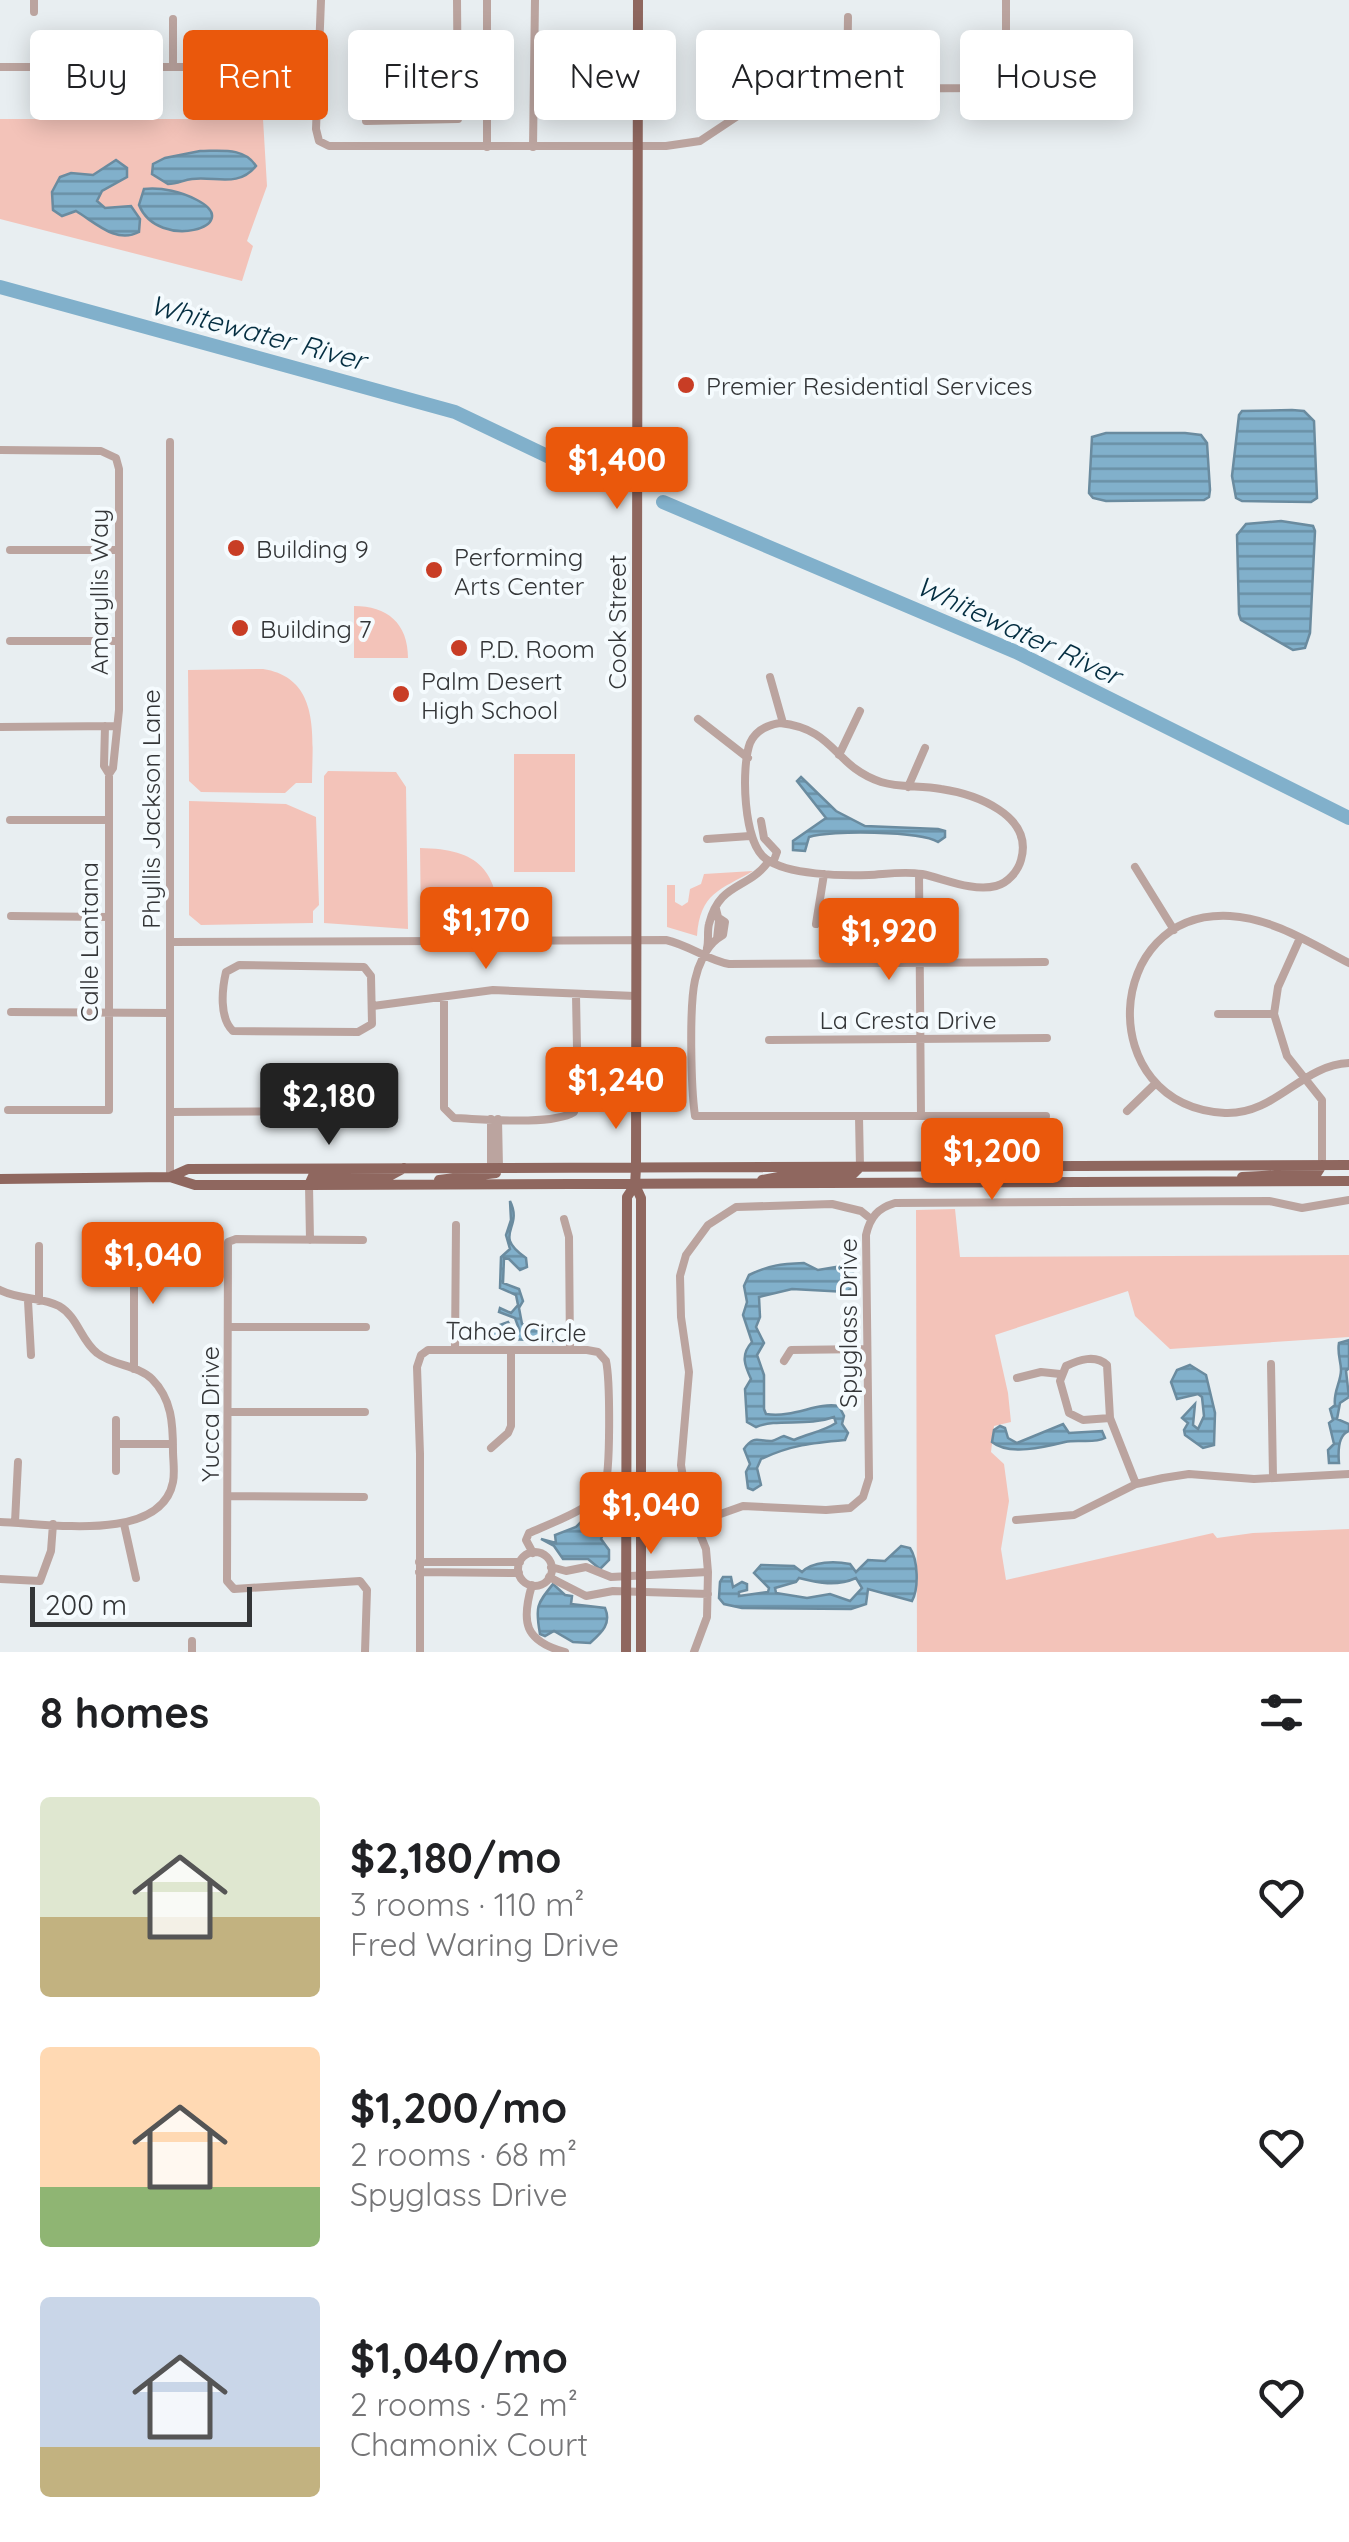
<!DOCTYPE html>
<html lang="en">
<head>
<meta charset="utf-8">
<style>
  body { margin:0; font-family:Quicksand,sans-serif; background:#f6f6f6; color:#202124; height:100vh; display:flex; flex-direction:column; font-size:38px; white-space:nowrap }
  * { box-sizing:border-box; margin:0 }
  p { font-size:32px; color:#757577 }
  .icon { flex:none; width:55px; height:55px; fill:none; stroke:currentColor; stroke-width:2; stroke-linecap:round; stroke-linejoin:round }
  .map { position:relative; height:1652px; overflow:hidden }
  .sheet { display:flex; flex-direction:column; background:#fff; flex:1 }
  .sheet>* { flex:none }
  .top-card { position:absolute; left:30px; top:30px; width:1290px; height:90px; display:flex; gap:20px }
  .scale { position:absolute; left:30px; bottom:25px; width:222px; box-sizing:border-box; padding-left:10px; border:5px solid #333537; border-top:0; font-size:28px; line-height:35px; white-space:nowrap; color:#333537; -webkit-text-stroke:8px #f5fbfe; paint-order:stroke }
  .price { position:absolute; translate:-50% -85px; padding:0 22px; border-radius:10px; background:#ea580c; color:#fff; font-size:32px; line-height:65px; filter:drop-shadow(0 2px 5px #0008) }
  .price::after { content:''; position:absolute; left:50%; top:60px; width:30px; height:22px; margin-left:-15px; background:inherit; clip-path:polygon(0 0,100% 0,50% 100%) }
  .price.current { background:#222; color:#fff }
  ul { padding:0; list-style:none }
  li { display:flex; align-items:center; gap:30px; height:250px; padding:0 40px }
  li span { display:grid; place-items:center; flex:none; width:280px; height:200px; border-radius:10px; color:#555 }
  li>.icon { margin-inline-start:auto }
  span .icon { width:120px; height:120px; fill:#fffc; stroke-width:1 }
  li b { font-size:42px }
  h2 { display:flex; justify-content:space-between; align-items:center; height:120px; padding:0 40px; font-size:42px }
  .pill { padding:0 35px; border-radius:10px; background:#fff; box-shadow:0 5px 25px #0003; font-size:35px; line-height:90px }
  .pill.current { background:#ea580c; color:#fff }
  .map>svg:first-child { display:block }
  .green { fill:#f3c3b9 }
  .water { fill:url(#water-rules); stroke:#6a8b9f; stroke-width:2.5; fill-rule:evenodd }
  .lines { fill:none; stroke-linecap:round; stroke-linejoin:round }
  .river { stroke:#81b0cb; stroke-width:14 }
  .minor { stroke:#bba49f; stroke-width:8 }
  .major { stroke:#8f675f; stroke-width:10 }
  .poi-dot { fill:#c83d25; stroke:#f5fbfe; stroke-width:4 }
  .labels { text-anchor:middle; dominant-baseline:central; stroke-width:8; stroke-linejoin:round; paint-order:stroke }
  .poi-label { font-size:25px; fill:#333537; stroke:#f5fbfe; text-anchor:start }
  .street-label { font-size:25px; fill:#333537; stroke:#f5fbfe }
  .water-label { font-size:28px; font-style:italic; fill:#042e41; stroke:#f5fbfe }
</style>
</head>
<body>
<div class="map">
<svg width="1349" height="1652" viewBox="0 0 1349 1652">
  <defs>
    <pattern id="water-rules" width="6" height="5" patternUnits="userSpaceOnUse" patternTransform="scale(2.5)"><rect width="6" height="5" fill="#81b0cb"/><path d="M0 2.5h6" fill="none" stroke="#6a90a6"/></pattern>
  </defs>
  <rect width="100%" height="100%" fill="#e8eef1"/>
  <path class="green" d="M0 119H263L267 186 247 241 253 246 242 281 0 219Z
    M354 606C387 606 408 623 408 658H354Z
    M263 669C322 678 312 739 312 783H296L285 793 201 792 189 781 188 670Z
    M514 754H575V872H514Z
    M328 771 396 772 406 787 408 929 324 923V776Z
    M189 801 286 804 316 817 319 905 313 911V923L201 925 189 915Z
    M420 848C479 849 499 870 499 929H427L421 923Z
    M753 871C720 890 700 893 697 936L667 927V885H675V902L682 906 688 902 690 889 701 884 704 874Z
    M955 1209 960 1257 1349 1255V1337L1170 1349 1135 1316 1128 1291 995 1335 1008 1393 1011 1422 994 1426 991 1452 1004 1464 1009 1501 1001 1549 1006 1580 1213 1533 1217 1538 1253 1533 1349 1529V1652H917L916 1210Z"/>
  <path class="water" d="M200 151C221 151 244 147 256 166 238 188 216 176 192 179 183 180 178 184 168 184L152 174 153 164 165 158Z
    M116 160 127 168V177L102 191 97 201 105 208 131 206 140 219 139 232C116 244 96 223 76 211L62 216 53 210 52 192 60 177 71 173 93 175Z
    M144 189C162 187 182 192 197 200 247 226 158 252 139 205Z
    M1292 410 1304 411 1314 421 1317 498 1311 502 1242 501 1236 498 1232 476 1239 415 1242 411Z
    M1185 433 1201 435 1207 443 1210 490 1209 497 1204 500 1106 501 1093 498 1089 493 1092 437 1106 433Z
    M1281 521 1313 526 1315 531 1310 633 1305 648 1293 650 1241 620 1239 614 1237 535 1246 524Z
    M801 777 836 811 865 826 938 829 945 831V837L938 842C920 831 830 830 809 837L805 851 793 850V841L826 818 797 781Z
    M510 1201C524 1229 491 1234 526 1258L527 1267 520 1270 509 1259 504 1258 503 1283 519 1289 523 1301 519 1308 522 1324 529 1327 557 1328 559 1334 553 1341 484 1338 471 1341 466 1338 470 1330 489 1329 508 1322 514 1332 519 1329 515 1318 499 1312 500 1308 511 1313 518 1305 516 1295 500 1288 501 1257 510 1249 506 1235 511 1220Z
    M804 1263 818 1270 847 1265 853 1272V1287L847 1292 792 1289 759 1297 760 1317 756 1327 764 1343 757 1355 764 1375V1409L766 1414C795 1418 816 1402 839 1406L844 1416 842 1424 848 1433 845 1440C812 1443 791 1445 761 1459L757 1468 761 1485 753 1490 748 1488 746 1472 750 1464 744 1449C754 1434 759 1442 772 1441 776 1440 780 1437 784 1436L794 1440C809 1433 822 1432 836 1423L834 1417C807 1427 778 1418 756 1427L747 1422 745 1389 751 1379C745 1366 740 1355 752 1342L743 1315 747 1302 744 1286 749 1275C770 1265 780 1264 804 1263Z
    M1349 1340V1368L1346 1371 1349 1397 1340 1403 1337 1419 1349 1424V1431C1338 1435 1338 1452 1339 1463H1329L1328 1450 1334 1444 1329 1423 1333 1420 1330 1409 1335 1405C1333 1392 1341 1382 1341 1370 1341 1361 1337 1354 1339 1343Z
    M1190 1365 1206 1375 1215 1413 1214 1445 1203 1448 1185 1435 1184 1430 1188 1423 1182 1418 1195 1404 1193 1425 1198 1429 1204 1416 1202 1397 1198 1394 1177 1399 1171 1382 1177 1370Z
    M1063 1424 1069 1433 1102 1431 1105 1438C1093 1444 1079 1439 1065 1442 1045 1447 1009 1456 992 1442L994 1430 1000 1426 1005 1428 1008 1438 1017 1443Z
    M602 1513 608 1522 601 1539 609 1550V1560L600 1569 588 1559H563L554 1546 541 1539 556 1543 555 1535 576 1527 586 1517Z
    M901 1546 910 1548C918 1560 919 1588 912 1601L868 1589 866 1604 851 1609 742 1608 724 1604 719 1598 720 1582 723 1577H731L733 1587 742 1582 747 1584V1590L739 1592V1596L768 1592 769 1588 754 1573 761 1565 794 1566 802 1572C813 1561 835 1561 850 1564L856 1572 868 1560 885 1561ZM799 1578C819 1583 836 1587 856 1578L862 1588 850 1601 830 1594 807 1598 776 1593 775 1588 796 1582Z
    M553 1584 565 1595 572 1596 571 1604 605 1608C612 1624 601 1633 590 1643L573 1642 554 1631 545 1636 540 1634C535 1606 537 1604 553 1584Z"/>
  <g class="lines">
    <path class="river" d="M0 287 455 412 608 485
      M663 502 1016 652 1349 818"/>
    <path class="minor" d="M34 0V12
      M321 0 316 129 319 141 329 146H666L700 141 763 99 791 89 993 88 1003 79 1006 69V0
      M487 0V147
      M173 19V65
      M458 61 487 62
      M0 67H320
      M366 85V121L458 119 457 0
      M847 89 848 17
      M533 147 535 0
      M0 450 101 451 116 458 119 469V710L113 768 109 774
      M10 550H118
      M10 641H119
      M770 677 783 723
      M698 719 748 758
      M780 723C836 729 833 766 881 782 900 788 921 785 941 789 975 794 1034 815 1021 860 1018 871 1008 883 996 886 973 892 945 879 922 874 904 871 887 874 869 875 842 876 788 875 766 859 743 843 741 767 750 743 756 730 767 725 780 723Z
      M0 727 116 726
      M839 755 860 711
      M908 787 925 748
      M10 820H108
      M761 821 764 838 777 852 773 863
      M707 839 750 836
      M1135 867 1174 930
      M919 874 921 1116
      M716 909 719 921 717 939C706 947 698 966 695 980 689 1007 691 1088 695 1116H1046
      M11 916 109 917
      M816 924 824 874
      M1300 938 1278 987 1274 1014 1287 1056 1322 1100V1165
      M717 939 723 935 725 922 719 918
      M170 942 666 940C689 945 709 961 729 964L1045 962
      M707 948C709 940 707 931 709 924 720 881 747 891 769 861
      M1349 963C1312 944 1272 918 1230 916 1103 909 1092 1106 1225 1113 1276 1115 1301 1065 1349 1063
      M239 965 364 967 371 976 372 1024 358 1032 233 1031C219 1018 222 989 226 972Z
      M444 997V1108L454 1118C483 1119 551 1126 574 1112L578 1101 576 995
      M373 1006 493 990 635 996
      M11 1012 170 1013
      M1218 1014H1274
      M769 1040 1047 1038
      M8 1110H109V774L104 766 105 726
      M1127 1111 1156 1083
      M170 1112 380 1111
      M859 1117 860 1167
      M498 1119 499 1168
      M491 1168V1119
      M170 1177V442
      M309 1185 310 1240
      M564 1219 569 1237 570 1350
      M363 1240 236 1239 228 1242 227 1581 234 1589 360 1581 367 1590 365 1652
      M39 1246V1301
      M0 1290C20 1300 42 1297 59 1306 78 1317 81 1341 97 1353 113 1366 138 1365 152 1379 172 1399 173 1424 173 1451 173 1460 175 1472 173 1482 161 1544 46 1523 0 1522
      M28 1301 31 1355
      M229 1327H366
      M455 1349 456 1225
      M784 1361 791 1350 867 1349
      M1271 1364 1273 1477
      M134 1369V1246
      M1017 1378 1041 1372 1060 1374
      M228 1412H365
      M1110 1418 1083 1420 1069 1413 1060 1381 1066 1366C1079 1360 1095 1354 1107 1365L1110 1418 1136 1484
      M116 1420V1471
      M116 1444H173
      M491 1448 508 1433 511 1426V1350
      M228 1496 364 1497
      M1016 1520 1074 1515 1136 1484 1163 1478 1189 1474 1254 1479 1349 1474
      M15 1522 18 1462
      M695 1523 743 1506 826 1510 850 1508 863 1497 869 1478 866 1235C870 1217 878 1208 895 1203L1269 1201 1302 1208 1349 1200
      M124 1524 136 1578
      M518 1569a17 17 0 1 1 34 0a17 17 0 1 1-34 0Z
      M419 1562H520
      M551 1567 566 1571 586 1567 611 1577 708 1572
      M419 1572 519 1573
      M549 1577 586 1596 613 1591 708 1594
      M0 1579 40 1581 51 1551 53 1524
      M532 1585C521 1622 524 1641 565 1652
      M192 1641V1652
      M420 1652V1454L417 1367 421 1355 428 1350H587L598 1352 606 1361C610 1379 611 1474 604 1489 594 1508 549 1524 529 1533L526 1540 533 1553
      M694 1652 707 1617 708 1572 706 1549 687 1502 681 1465 689 1372 681 1317 680 1276 686 1255 708 1225 736 1207 832 1204 861 1211 871 1219"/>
    <path class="major" d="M170 1177 188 1169 1349 1165
      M1242 1177 1317 1173 1322 1165
      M0 1179 170 1177 195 1185H309L1349 1181
      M439 1180 496 1173
      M762 1180 789 1175 853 1174 860 1167
      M309 1185 313 1176 391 1175 404 1168
      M635 1185 641 1198V1652
      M626 1652 627 1197 635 1185 636 1168 638 0"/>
  </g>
  <g class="poi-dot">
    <circle cx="686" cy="385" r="10"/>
    <circle cx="236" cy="548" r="10"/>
    <circle cx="434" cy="570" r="10"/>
    <circle cx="240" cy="628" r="10"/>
    <circle cx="459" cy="648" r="10"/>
    <circle cx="401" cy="694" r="10"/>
  </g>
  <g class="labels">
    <g class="poi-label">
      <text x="706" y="385">Premier Residential Services</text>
      <text x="256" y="548">Building 9</text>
      <text x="454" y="556">Performing<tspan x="454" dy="29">Arts Center</tspan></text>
      <text x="260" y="628">Building 7</text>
      <text x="479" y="648">P.D. Room</text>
      <text x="421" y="680">Palm Desert<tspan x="421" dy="29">High School</tspan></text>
    </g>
    <g class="street-label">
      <text transform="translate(98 592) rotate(-90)">Amaryllis Way</text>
      <text transform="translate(616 622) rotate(-90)">Cook Street</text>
      <text transform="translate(150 809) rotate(-90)">Phyllis Jackson Lane</text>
      <text transform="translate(88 942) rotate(-90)">Calle Lantana</text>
      <text x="908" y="1019">La Cresta Drive</text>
      <text transform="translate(847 1323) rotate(-90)">Spyglass Drive</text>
      <text transform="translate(516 1331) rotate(1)">Tahoe Circle</text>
      <text transform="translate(209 1414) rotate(-90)">Yucca Drive</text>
    </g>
    <g class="water-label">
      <text transform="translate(258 332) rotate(15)">Whitewater River</text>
      <text transform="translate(1019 630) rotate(25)">Whitewater River</text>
    </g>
  </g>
</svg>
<div class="scale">200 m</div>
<b class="price" style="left:617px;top:512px">$1,400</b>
<b class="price" style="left:486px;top:972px">$1,170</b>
<b class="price" style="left:889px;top:983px">$1,920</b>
<b class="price" style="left:616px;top:1132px">$1,240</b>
<b class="price current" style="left:329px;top:1148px">$2,180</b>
<b class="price" style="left:992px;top:1203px">$1,200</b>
<b class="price" style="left:153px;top:1307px">$1,040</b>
<b class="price" style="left:651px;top:1557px">$1,040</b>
<div class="top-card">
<a class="pill">Buy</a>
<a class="pill current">Rent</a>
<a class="pill">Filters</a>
<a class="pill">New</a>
<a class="pill">Apartment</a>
<a class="pill">House</a>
</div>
</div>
<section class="sheet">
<h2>8 homes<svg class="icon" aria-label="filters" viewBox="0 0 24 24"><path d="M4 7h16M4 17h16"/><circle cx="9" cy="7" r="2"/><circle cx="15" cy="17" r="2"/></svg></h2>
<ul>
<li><span style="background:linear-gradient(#dfe7d0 60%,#c2b280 0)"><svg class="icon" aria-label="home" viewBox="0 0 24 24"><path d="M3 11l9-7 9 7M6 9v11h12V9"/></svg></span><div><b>$2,180/mo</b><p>3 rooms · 110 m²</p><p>Fred Waring Drive</p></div><svg class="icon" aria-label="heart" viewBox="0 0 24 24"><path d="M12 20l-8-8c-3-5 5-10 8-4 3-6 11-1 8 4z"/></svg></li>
<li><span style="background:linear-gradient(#ffd9b3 70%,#8fb573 0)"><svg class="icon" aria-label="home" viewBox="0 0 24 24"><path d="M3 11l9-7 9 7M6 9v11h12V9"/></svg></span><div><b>$1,200/mo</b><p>2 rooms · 68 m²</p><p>Spyglass Drive</p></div><svg class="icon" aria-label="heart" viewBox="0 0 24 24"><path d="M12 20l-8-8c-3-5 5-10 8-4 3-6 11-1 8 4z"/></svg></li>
<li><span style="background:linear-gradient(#c9d6e8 75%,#c2b280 0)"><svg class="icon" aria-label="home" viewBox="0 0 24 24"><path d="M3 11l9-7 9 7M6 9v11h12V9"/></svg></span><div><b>$1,040/mo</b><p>2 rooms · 52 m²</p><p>Chamonix Court</p></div><svg class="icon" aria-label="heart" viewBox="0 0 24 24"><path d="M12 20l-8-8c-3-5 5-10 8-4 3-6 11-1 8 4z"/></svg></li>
</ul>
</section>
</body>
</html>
